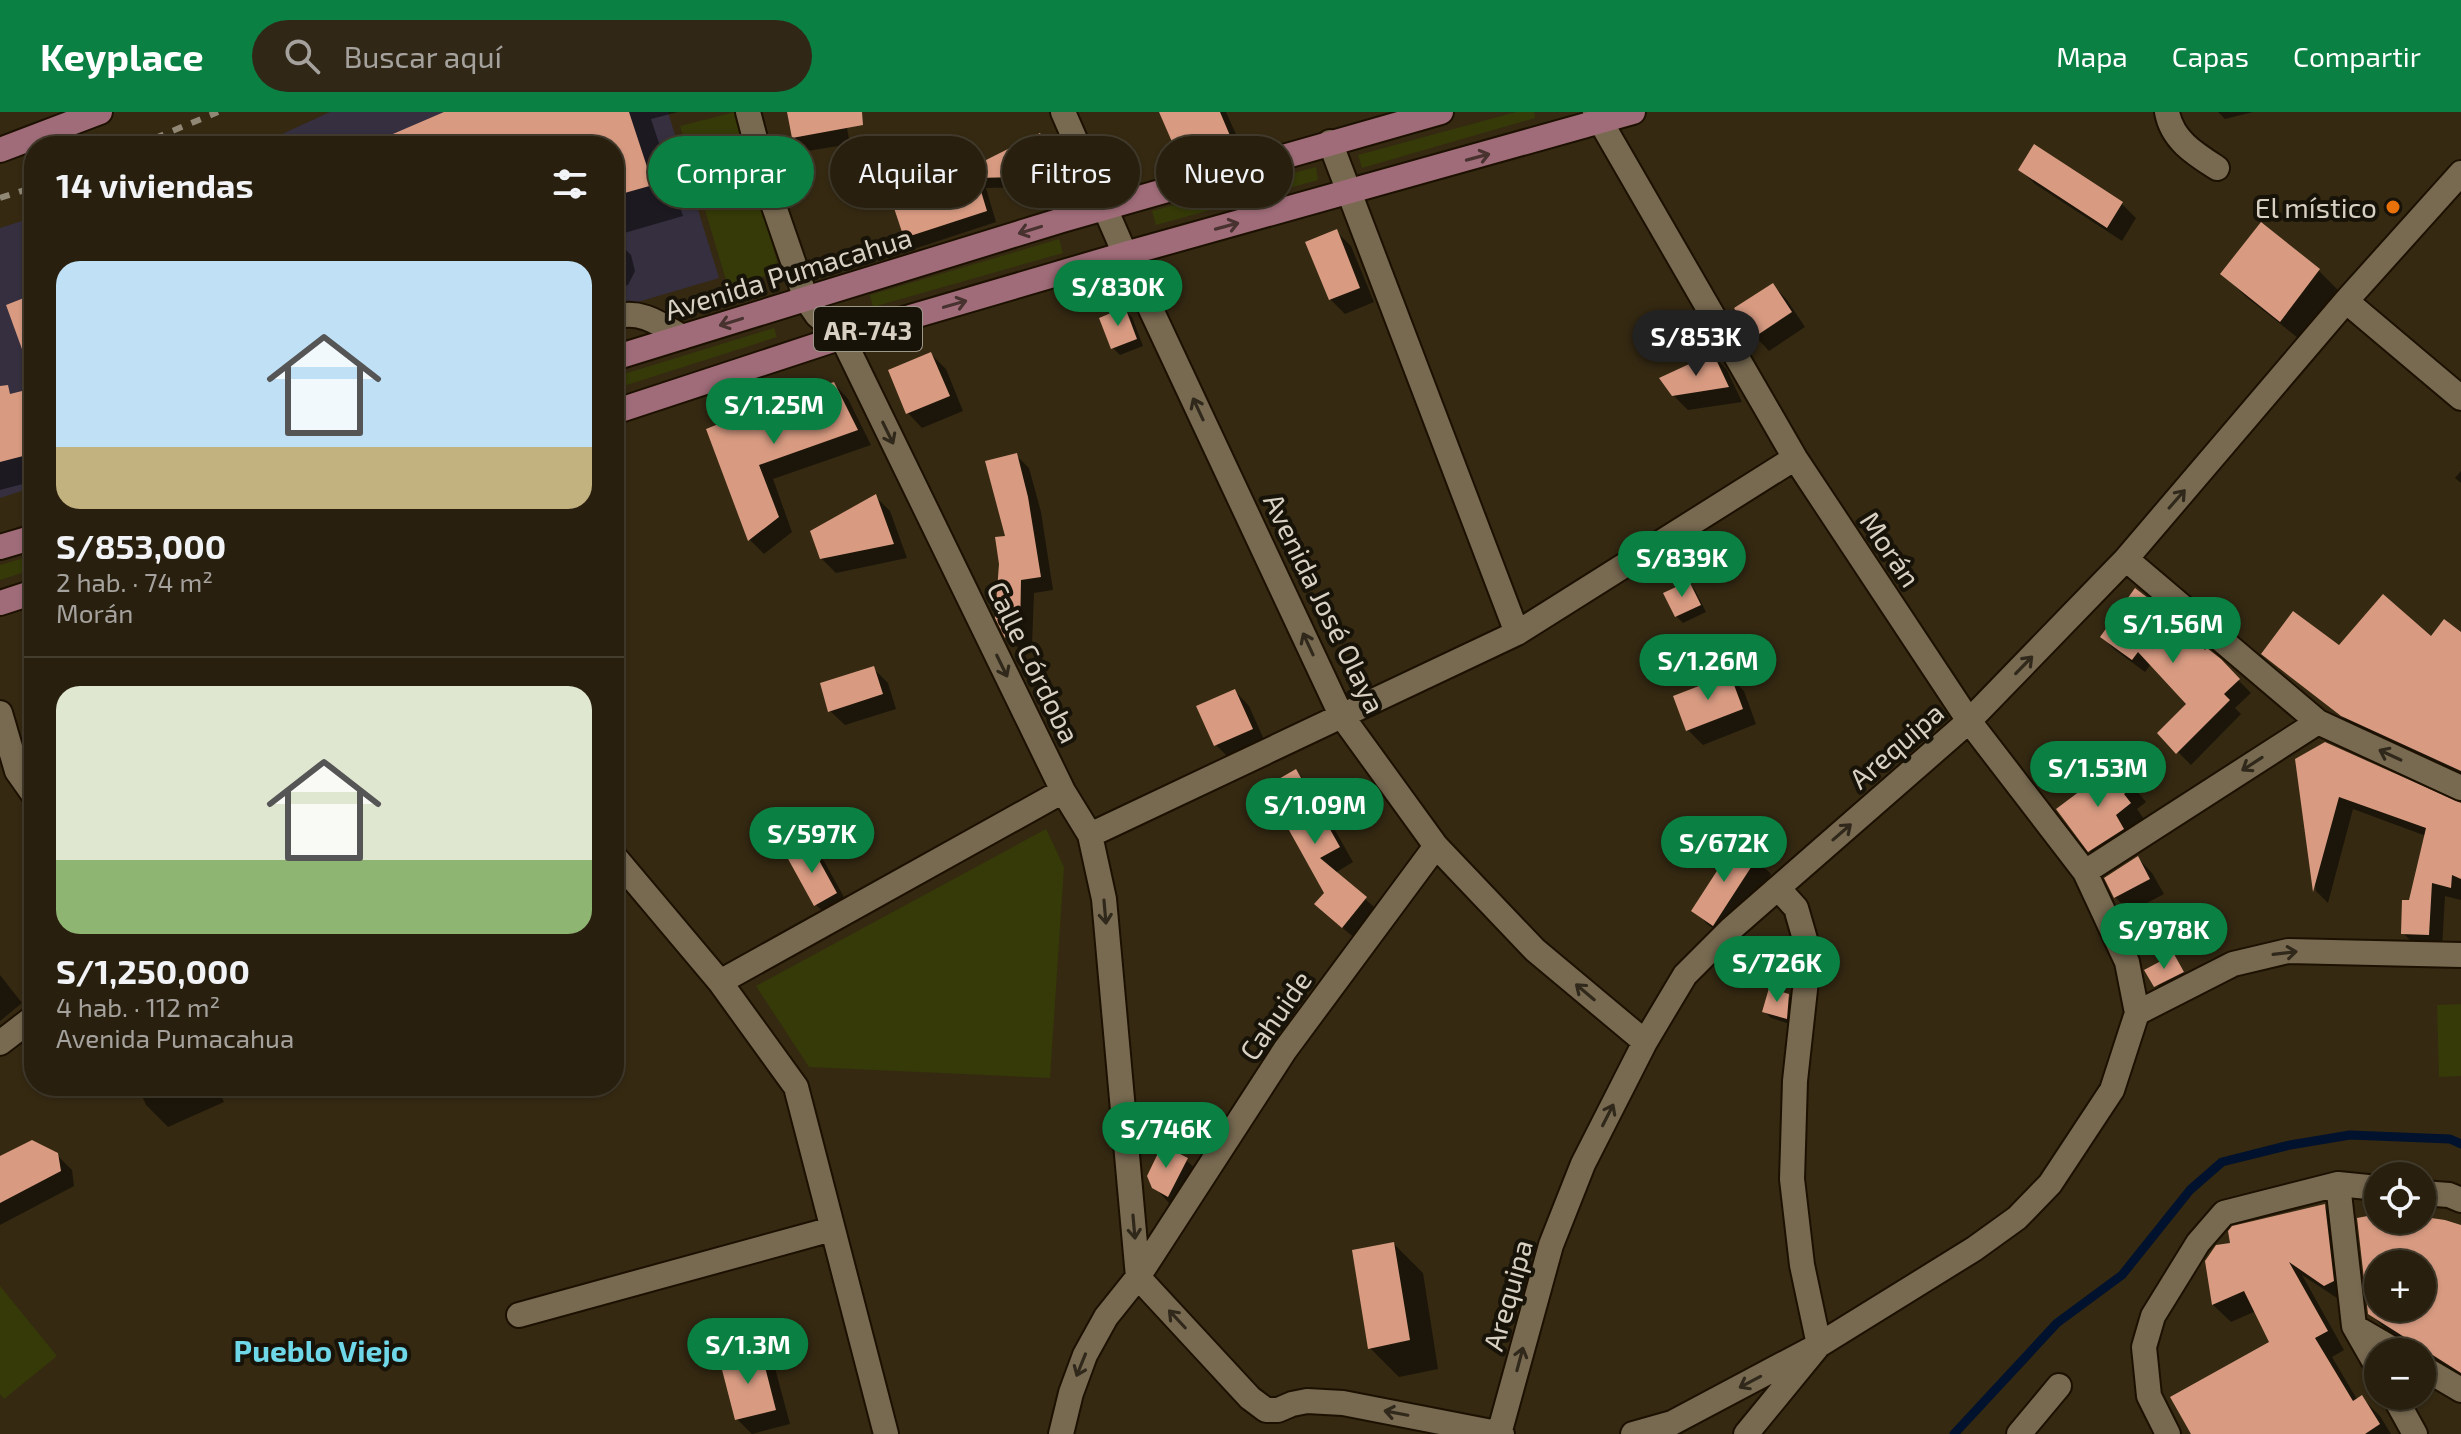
<!DOCTYPE html>
<html lang="es">
<head>
<meta charset="utf-8">
<style>
  body { margin:0; font-family:"Exo 2",sans-serif; background:#302717; color:#f1f3f6; height:100vh; display:flex; flex-direction:column; font-size:30px; white-space:nowrap }
  * { box-sizing:border-box; margin:0 }
  p { font-size:26px; color:#a5a29e }
  .icon { flex:none; width:44px; height:44px; fill:none; stroke:currentColor; stroke-width:2; stroke-linecap:round; stroke-linejoin:round }
  .map { position:relative; flex:1; overflow:hidden }
  .drawer { position:absolute; left:24px; top:24px; width:600px; height:960px; display:flex; flex-direction:column; background:#281f0e; border-radius:32px; box-shadow:0 2px 6px #0004,0 0 0 2px #443d2e }
  .drawer>* { flex:none }
  .top-card { position:absolute; left:648px; top:24px; width:760px; height:72px; display:flex; gap:16px }
  .tools { position:absolute; left:2364px; top:1050px; display:grid; gap:16px }
  .tools a { display:grid; place-items:center; width:72px; height:72px; border-radius:50%; background:#281f0e; box-shadow:0 2px 6px #0004,0 0 0 2px #443d2e; font-size:40px }
  .price { position:absolute; translate:-50% -68px; padding:0 18px; border-radius:28px; background:#0b8043; color:#fff; font-size:26px; line-height:52px; filter:drop-shadow(0 2px 4px #0008) }
  .price::after { content:''; position:absolute; left:50%; top:48px; width:24px; height:18px; margin-left:-12px; background:inherit; clip-path:polygon(0 0,100% 0,50% 100%) }
  .price.selected { background:#222; color:#fff }
  ul { padding:0; list-style:none }
  li { display:grid; align-content:center; gap:16px; height:424px; padding:0 32px }
  li+li { border-top:2px solid #443d2e }
  li span { display:grid; place-items:center; height:248px; border-radius:24px; color:#555 }
  li>.icon { margin-inline-start:auto }
  span .icon { width:144px; height:144px; fill:#fffc; stroke-width:1 }
  li b { font-size:34px }
  h2 { display:flex; justify-content:space-between; align-items:center; height:96px; padding:0 32px; font-size:34px }
  .tag { padding:0 28px; border-radius:36px; background:#281f0e; box-shadow:0 2px 6px #0004,0 0 0 2px #443d2e; font-size:28px; line-height:72px }
  .tag.selected { background:#0b8043; color:#fff }
  header { display:flex; align-items:center; gap:48px; box-sizing:border-box; height:112px; padding:0 40px; background:#0b8043; color:#fff }
  header strong { font-size:38px }
  nav { display:flex; gap:44px; margin-inline-start:auto; font-size:28px }
  .search { width:560px; height:72px; background:#302717; display:flex; align-items:center; gap:20px; box-sizing:border-box; padding:0 28px; border-radius:44px; color:#a5a29e; font-size:30px }
  .map>svg:first-child { display:block }
  .medical { fill:#352f3f }
  .green { fill:#353a08 }
  .shadow { fill:#0007; fill-rule:evenodd }
  .lines { fill:none; stroke-linecap:round; stroke-linejoin:round }
  .stream { stroke:#00122d; stroke-width:9 }
  .building { fill:#d89b82; fill-rule:evenodd }
  .minor-casing { stroke:#1c1100; stroke-width:28 }
  .major-casing { stroke:#1c1100; stroke-width:28 }
  .minor { stroke:#786a51; stroke-width:24 }
  .major { stroke:#a06c79; stroke-width:24 }
  .rail { stroke:#908775; stroke-width:6; stroke-dasharray:10 10; stroke-linecap:butt }
  .oneway { stroke:#483230 }
  .oneway2 { stroke:#30291b }
  .food-dot { fill:#e8710a; stroke:#181309; stroke-width:3 }
  .labels { text-anchor:middle; dominant-baseline:central; stroke-width:8; stroke-linejoin:round; paint-order:stroke }
  .shield { fill:#181309; stroke:#9e988b; stroke-width:2 }
  .shield-label { font-size:26px; font-weight:bold; fill:#d8d1c3 }
  .poi-label { font-size:28px; fill:#d8d1c3; stroke:#181309; text-anchor:end }
  .street-label { font-size:28px; fill:#d8d1c3; stroke:#181309 }
  .neighbourhood-label { font-size:30px; font-weight:bold; fill:#6ed7e8; stroke:#181309 }
</style>
</head>
<body>
<header>
<strong>Keyplace</strong>
<div class="search"><svg class="icon" aria-label="search" viewBox="0 0 24 24"><circle cx="10" cy="10" r="6"/><path d="M15 15l6 6"/></svg>Buscar aquí</div>
<nav><a>Mapa</a><a>Capas</a><a>Compartir</a></nav>
</header>
<div class="map">
<svg width="2461" height="1322" viewBox="0 0 2461 1322">
  <rect width="100%" height="100%" fill="#352912"/>
  <path class="medical" d="M330 0H668L719 166 614 197V34H256Z
    M34 105V375L0 386V116Z"/>
  <path class="green" d="M735 0 780 160 728 175 680 14Z
    M1516 0H1534L1535 6 1362 56 1358 43Z
    M1316 55 1318 68 1156 113 1152 99Z
    M1059 127 1063 141 873 195 870 183Z
    M774 216 777 225 614 277V265Z
    M34 443V457L0 468V453Z
    M1046 717 1064 755 1050 966 809 955 756 874Z
    M2461 892V964L2439 965 2437 893Z
    M0 1174 57 1244 4 1287 0 1282Z"/>
  <path class="shadow" d="M450 0H678L651 7 683 104 614 124V34H371Z
    M789 0H844L850 32 808 39 794 25Z
    M1162 0H1226L1244 40 1193 52 1178 38Z
    M2218 0H2253L2225 7Z
    M1040 24 1051 34 1064 60 1033 75 986 76 996 110 917 136 906 125 892 82 932 69 970 48 977 55Z
    M2020 58 2122 92 2136 106 2122 129 2035 72Z
    M2261 113 2319 159 2341 181 2303 230 2245 184 2223 162Z
    M1337 120 1351 134 1374 190 1345 202 1330 187Z
    M614 126 631 143 635 159 628 173 614 176Z
    M1773 173 1787 188 1805 215 1769 239 1755 224Z
    M1125 198 1132 205 1143 234 1120 243 1113 236Z
    M931 242 946 257 963 299 922 316 908 301Z
    M1713 243 1727 258 1742 290 1688 298 1673 283Z
    M834 272 848 287 871 333 773 367 792 420 764 442 750 428 709 318Z
    M26 280 34 288V369L0 378V287Z
    M1016 343 1029 356 1041 400 1053 478 1034 481 1032 533 1020 538 1007 524V425Z
    M2461 359V371L2455 366Z
    M875 384 890 399 907 446 836 461 821 446Z
    M1689 471 1695 478 1706 500 1683 511 1676 504Z
    M2461 523V664L2355 615 2264 542Z
    M2102 525 2219 549 2251 581 2235 596 2241 602 2191 653 2159 621 2189 592 2151 552 2145 560 2115 538Z
    M873 556 888 571 896 597 845 613 830 599Z
    M1729 565 1744 579 1756 612 1703 633 1688 618 1675 586Z
    M1235 579 1249 594 1266 632 1230 647 1215 632Z
    M2297 648 2461 694V788L2445 784 2442 836 2417 835 2403 821 2426 724 2353 697 2328 791 2316 779Z
    M2115 654 2146 690 2137 697 2144 707 2130 718 2105 753 2090 739Z
    M1296 659 1310 674 1353 750 1335 761 1381 801 1358 829 1332 807Z
    M809 735 824 749 850 796 831 807 816 793Z
    M2138 746 2152 761 2164 782 2130 800 2115 785Z
    M1756 747 1771 762 1729 827 1708 813 1694 798Z
    M34 766V783L27 775Z
    M2174 844 2189 868 2163 881 2147 858Z
    M0 863 22 891 0 909Z
    M1788 884 1795 891 1793 913 1771 906 1764 899Z
    M138 974H218L224 990 168 1015 146 993Z
    M56 1042 72 1058 74 1074 0 1113V1046Z
    M1186 1048 1201 1062 1183 1098 1169 1091 1154 1075Z
    M2325 1094 2342 1112 2343 1190 2302 1163 2344 1238 2332 1245 2358 1289 2362 1286 2380 1304 2391 1322H2193L2271 1231 2256 1199 2231 1210 2213 1193 2207 1149 2233 1132Z
    M2378 1104V1108H2390L2397 1115 2461 1116V1265L2387 1219 2370 1201ZM2378 1152H2422V1196H2378Z
    M1394 1132 1423 1161 1438 1257 1399 1265 1370 1236Z
    M761 1242 775 1256 790 1312 752 1322 737 1307Z"/>
  <g class="lines">
    <path class="stream" d="M1954 1322 2057 1211 2122 1163 2190 1078 2222 1050 2290 1033 2350 1023 2450 1027 2461 1032"/>
  </g>
  <path class="building" d="M444 0H629L653 73 614 84V34H365Z
    M787 0H862L863 13 792 26Z
    M1159 0H1220L1231 26 1176 39Z
    M1040 21 1054 49 1022 65 977 66 987 99 904 126 889 81 929 67 927 59 971 46 974 54Z
    M2034 32 2123 90 2107 116 2018 58Z
    M2261 110 2320 157 2280 210 2220 162Z
    M1337 117 1360 176 1329 188 1305 130Z
    M1773 171 1792 200 1753 226 1734 196Z
    M34 182V261L31 262 6 193Z
    M1125 195 1137 227 1111 237 1099 206Z
    M931 240 950 284 906 302 888 258Z
    M1713 241 1729 275 1672 284 1659 266Z
    M834 270 858 318 759 353 779 405 748 429 706 317 778 288Z
    M8 273 10 282 26 278 34 307V330L24 333 27 343 0 350V274Z
    M1017 341 1028 385 1041 465 1021 468 1020 520 1005 526 995 506 999 452 995 425 1005 424 985 349Z
    M876 382 894 432 820 447 810 419Z
    M1689 469 1701 493 1675 505 1663 481Z
    M2135 476 2166 500 2165 502 2205 538 2207 536 2221 547 2240 567 2224 582 2230 588 2176 642 2157 621 2186 592 2138 540 2132 548 2100 525Z
    M2383 482 2431 524 2444 507 2461 520V659L2341 604 2261 542 2293 499 2339 533Z
    M874 554 883 582 828 600 820 571Z
    M1730 562 1743 597 1686 619 1673 584Z
    M1235 577 1253 617 1214 634 1196 594Z
    M2325 630 2461 691V767L2452 763 2451 776 2432 771 2429 823 2401 822 2402 788H2409L2426 716 2339 685 2313 780 2295 647Z
    M2116 652 2133 675 2124 682 2131 691 2116 703 2124 717 2088 740 2056 697Z
    M1296 657 1340 735 1320 746 1367 785 1342 816 1314 792 1324 781 1265 675Z
    M1735 731 1757 746 1713 814 1691 799Z
    M810 732 837 781 814 794 787 745Z
    M2138 744 2150 767 2114 786 2104 766Z
    M2174 842 2184 860 2154 875 2144 858Z
    M1769 876 1789 882 1787 907 1762 900Z
    M32 1028 58 1041 61 1059 0 1091V1044Z
    M1162 1033 1188 1046 1168 1085 1152 1076 1147 1064Z
    M2325 1092 2334 1169 2324 1174 2289 1150 2328 1219 2315 1226 2353 1289 2362 1283 2380 1312 2365 1322H2191L2170 1285 2269 1230 2244 1179 2212 1193 2205 1149 2216 1133 2230 1131 2228 1119 2232 1114Z
    M2378 1102V1108H2387L2388 1114 2419 1110 2424 1105 2445 1108 2461 1113V1261L2368 1202 2357 1106ZM2378 1152H2422V1196H2378Z
    M1394 1130 1410 1228 1368 1237 1352 1138Z
    M761 1239 776 1298 735 1308 720 1250Z"/>
  <g class="lines">
    <defs>
      <path id="minor" d="M748 0 769 80 806 187 817 203 842 225 1063 679 1090 723 1104 787 1138 1165
        M1063 0 1125 142 1341 603 1436 734 1535 838 1645 930
        M1595 0 1795 346 1969 609 2085 760 2127 850 2137 901
        M2167 0C2172 28 2195 42 2217 56
        M1330 30 1517 521
        M2346 189 2461 286
        M614 205C641 197 660 212 682 225
        M2126 447 2318 610 2461 676
        M0 601 17 659 34 683
        M1090 723 1517 521 1795 346
        M614 744 720 870 796 975 886 1322
        M2085 760 2318 610
        M720 870 1063 679
        M0 931 34 905
        M2338 1072 2354 1214 2378 1256
        M2422 1081 2449 1083 2461 1088
        M1138 1165 1250 1286 1266 1298H1278L1292 1292 1307 1289 1343 1291 1502 1322
        M519 1203 832 1117
        M2355 1215 2398 1240
        M2422 1255 2461 1278
        M2394 1284 2415 1322
        M1061 1322 1071 1281 1085 1243 1106 1205 1138 1165 1285 938 1436 734
        M1499 1322 1551 1133 1583 1052 1645 930 1685 863 1731 817 1969 609 2126 447 2346 189 2461 61
        M1633 1322 1672 1311 1819 1233 1974 1137 2017 1106 2050 1072 2112 978 2137 901 2233 852 2288 839 2461 843
        M1746 1322 1819 1233 1802 1153 1792 1067 1795 969 1809 841 1796 796 1778 776
        M2019 1322 2059 1274
        M2168 1322 2149 1284 2144 1235 2153 1204 2198 1131 2224 1101 2338 1072 2378 1076"/>
      <path id="major" d="M0 38 100 0
        M614 246 1062 108 1441 0
        M614 300 842 225 1125 142 1633 0
        M0 435 34 425
        M0 491 34 480"/>
    </defs>
    <use href="#minor" class="minor-casing"/>
    <use href="#major" class="major-casing"/>
    <use href="#minor" class="minor"/>
    <use href="#major" class="major"/>
    <path class="rail" d="M136 34 218 0
      M0 86 34 75"/>
  </g>
  <defs><path id="oneway-shaft" d="M-6 0H5M1.5-3L5.5 0L1.5 3" fill="none" stroke-width="1.6" stroke-linecap="round" stroke-linejoin="round" transform="scale(2)"/></defs>
  <g class="oneway">
    <use href="#oneway-shaft" transform="translate(1478 45) rotate(-15)"/>
    <use href="#oneway-shaft" transform="translate(1227 114) rotate(-15)"/>
    <use href="#oneway-shaft" transform="translate(1030 118) rotate(163)"/>
    <use href="#oneway-shaft" transform="translate(955 192) rotate(-16)"/>
    <use href="#oneway-shaft" transform="translate(731 210) rotate(163)"/>
  </g>
  <g class="oneway2">
    <use href="#oneway-shaft" transform="translate(1198 297) rotate(-115)"/>
    <use href="#oneway-shaft" transform="translate(888 321) rotate(64)"/>
    <use href="#oneway-shaft" transform="translate(2177 387) rotate(-49)"/>
    <use href="#oneway-shaft" transform="translate(1308 532) rotate(-115)"/>
    <use href="#oneway-shaft" transform="translate(2024 553) rotate(-46)"/>
    <use href="#oneway-shaft" transform="translate(1002 554) rotate(64)"/>
    <use href="#oneway-shaft" transform="translate(2390 643) rotate(-155)"/>
    <use href="#oneway-shaft" transform="translate(2252 652) rotate(147)"/>
    <use href="#oneway-shaft" transform="translate(1842 720) rotate(-41)"/>
    <use href="#oneway-shaft" transform="translate(1105 800) rotate(85)"/>
    <use href="#oneway-shaft" transform="translate(2285 841) rotate(-7)"/>
    <use href="#oneway-shaft" transform="translate(1585 880) rotate(-140)"/>
    <use href="#oneway-shaft" transform="translate(1608 1003) rotate(-63)"/>
    <use href="#oneway-shaft" transform="translate(1134 1115) rotate(85)"/>
    <use href="#oneway-shaft" transform="translate(1177 1207) rotate(-133)"/>
    <use href="#oneway-shaft" transform="translate(1520 1247) rotate(-75)"/>
    <use href="#oneway-shaft" transform="translate(1081 1253) rotate(112)"/>
    <use href="#oneway-shaft" transform="translate(1750 1270) rotate(152)"/>
    <use href="#oneway-shaft" transform="translate(1396 1301) rotate(-169)"/>
  </g>
  <circle class="food-dot" cx="2393" cy="95" r="8"/>
  <g class="labels">
    <rect class="shield" x="814" y="195" width="108" height="44" rx="6"/>
    <g class="shield-label">
      <text x="868" y="217">AR-743</text>
    </g>
    <g class="poi-label">
      <text x="2377" y="95">El místico</text>
    </g>
    <g class="street-label">
      <text transform="translate(788 161) rotate(-17)">Avenida Pumacahua</text>
      <text transform="translate(1891 437) rotate(56)">Morán</text>
      <text transform="translate(1325 491) rotate(64)">Avenida José Olaya</text>
      <text transform="translate(1034 550) rotate(64)">Calle Córdoba</text>
      <text transform="translate(1896 633) rotate(-41)">Arequipa</text>
      <text transform="translate(1275 903) rotate(-55)">Cahuide</text>
      <text transform="translate(1507 1183) rotate(-74)">Arequipa</text>
    </g>
    <g class="neighbourhood-label">
      <text x="321" y="1238">Pueblo Viejo</text>
    </g>
  </g>
</svg>
<div class="tools">
<a><svg class="icon" aria-label="locate" viewBox="0 0 24 24"><circle cx="12" cy="12" r="6"/><path d="M12 2v4M12 18v4M2 12h4M18 12h4"/></svg></a>
<a>+</a>
<a>−</a>
</div>
<b class="price" style="left:1118px;top:216px">S/830K</b>
<b class="price selected" style="left:1696px;top:266px">S/853K</b>
<b class="price" style="left:774px;top:334px">S/1.25M</b>
<b class="price" style="left:1682px;top:487px">S/839K</b>
<b class="price" style="left:2173px;top:553px">S/1.56M</b>
<b class="price" style="left:1708px;top:590px">S/1.26M</b>
<b class="price" style="left:2098px;top:697px">S/1.53M</b>
<b class="price" style="left:1315px;top:734px">S/1.09M</b>
<b class="price" style="left:812px;top:763px">S/597K</b>
<b class="price" style="left:1724px;top:772px">S/672K</b>
<b class="price" style="left:2164px;top:859px">S/978K</b>
<b class="price" style="left:1777px;top:892px">S/726K</b>
<b class="price" style="left:1166px;top:1058px">S/746K</b>
<b class="price" style="left:748px;top:1274px">S/1.3M</b>
<div class="top-card">
<a class="tag selected">Comprar</a>
<a class="tag">Alquilar</a>
<a class="tag">Filtros</a>
<a class="tag">Nuevo</a>
</div>
<section class="drawer">
<h2>14 viviendas<svg class="icon" aria-label="filters" viewBox="0 0 24 24"><path d="M4 7h16M4 17h16"/><circle cx="9" cy="7" r="2"/><circle cx="15" cy="17" r="2"/></svg></h2>
<ul>
<li><span style="background:linear-gradient(#bfe0f5 75%,#c2b280 0)"><svg class="icon" aria-label="home" viewBox="0 0 24 24"><path d="M3 11l9-7 9 7M6 9v11h12V9"/></svg></span><div><b>S/853,000</b><p>2 hab. · 74 m²</p><p>Morán</p></div></li>
<li><span style="background:linear-gradient(#dfe7d0 70%,#8fb573 0)"><svg class="icon" aria-label="home" viewBox="0 0 24 24"><path d="M3 11l9-7 9 7M6 9v11h12V9"/></svg></span><div><b>S/1,250,000</b><p>4 hab. · 112 m²</p><p>Avenida Pumacahua</p></div></li>
</ul>
</section>
</div>
</body>
</html>
